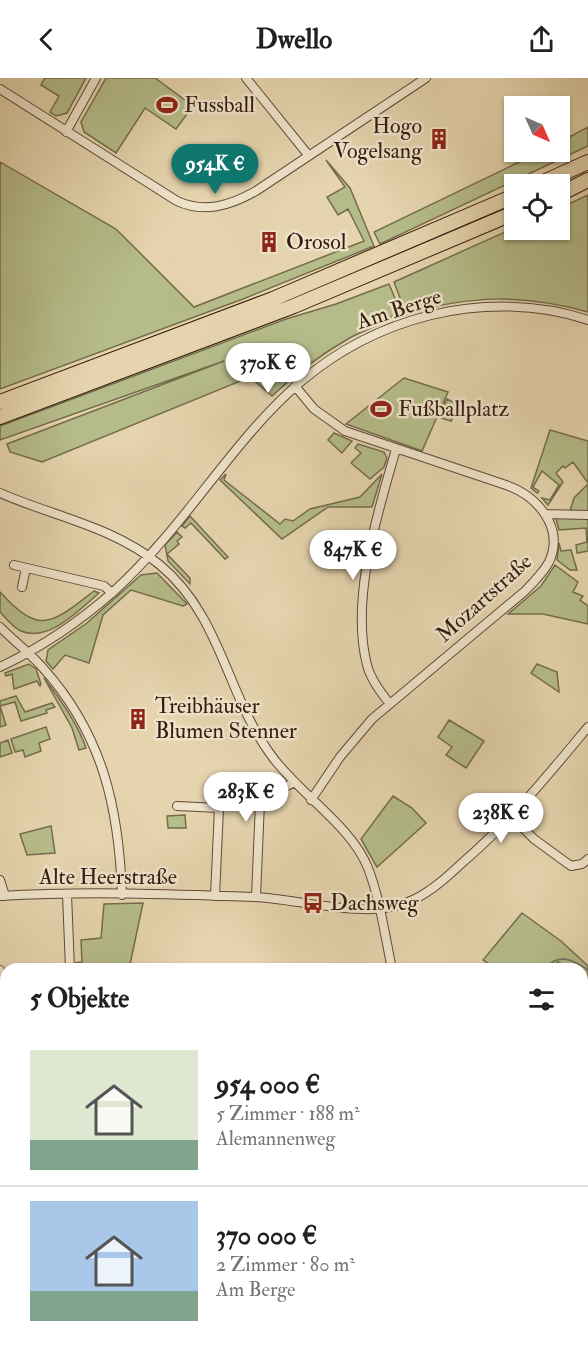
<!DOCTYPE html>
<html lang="de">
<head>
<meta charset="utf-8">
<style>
  body { margin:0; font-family:"IM FELL Double Pica",serif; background:#f6f6f6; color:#202124; height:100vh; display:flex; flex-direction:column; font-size:22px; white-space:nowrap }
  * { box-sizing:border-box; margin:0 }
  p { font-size:20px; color:#757577 }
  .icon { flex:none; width:33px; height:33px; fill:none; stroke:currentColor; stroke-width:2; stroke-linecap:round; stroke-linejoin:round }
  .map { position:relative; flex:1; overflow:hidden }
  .panel { position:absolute; left:0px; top:885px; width:588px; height:384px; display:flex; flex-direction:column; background:#fff; border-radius:18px 18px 0 0; box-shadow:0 2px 4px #0004 }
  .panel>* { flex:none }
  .needle { width:39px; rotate:135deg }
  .buttons { position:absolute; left:504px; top:18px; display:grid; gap:12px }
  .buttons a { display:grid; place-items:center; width:66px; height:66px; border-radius:0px; background:#fff; box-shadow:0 2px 4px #0004; font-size:30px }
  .price { position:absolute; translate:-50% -51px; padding:0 14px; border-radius:21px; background:#fff; color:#222; font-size:20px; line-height:39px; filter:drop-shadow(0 2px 3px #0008) }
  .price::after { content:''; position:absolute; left:50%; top:36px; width:18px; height:14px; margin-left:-9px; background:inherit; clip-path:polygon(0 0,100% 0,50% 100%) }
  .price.current { background:#0f766e; color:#fff }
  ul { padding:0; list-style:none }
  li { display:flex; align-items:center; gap:18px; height:150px; padding:0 30px }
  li+li { border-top:2px solid #e0e0e0 }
  li span { display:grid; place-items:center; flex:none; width:168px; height:120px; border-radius:0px; color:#555 }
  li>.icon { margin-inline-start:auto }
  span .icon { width:72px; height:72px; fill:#fffc; stroke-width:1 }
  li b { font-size:26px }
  h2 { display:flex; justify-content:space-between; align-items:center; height:72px; padding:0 30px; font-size:26px }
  header { display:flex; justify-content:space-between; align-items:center; height:78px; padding:0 30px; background:#fff; font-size:27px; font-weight:700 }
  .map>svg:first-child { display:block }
  .green { fill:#b5bc8a; stroke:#746c4c; stroke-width:1.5 }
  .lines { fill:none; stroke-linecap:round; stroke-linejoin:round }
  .stream { stroke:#6f7a69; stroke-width:2 }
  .minor-casing { stroke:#604937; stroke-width:10 }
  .motorway-casing { stroke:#341b0f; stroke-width:16 }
  .minor { stroke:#eee3ca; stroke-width:8 }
  .motorway { stroke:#e5d4ae; stroke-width:14 }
  .labels { text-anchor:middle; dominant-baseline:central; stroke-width:5; stroke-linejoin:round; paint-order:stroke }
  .poi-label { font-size:22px; fill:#341b0f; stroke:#eee3ca; text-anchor:start }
  .street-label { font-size:22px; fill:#341b0f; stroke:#eee3ca }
</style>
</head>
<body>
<header><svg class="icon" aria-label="back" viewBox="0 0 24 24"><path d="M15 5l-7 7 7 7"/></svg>Dwello<svg class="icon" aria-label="share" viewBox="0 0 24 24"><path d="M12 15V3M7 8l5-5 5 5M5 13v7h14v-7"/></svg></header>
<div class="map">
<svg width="588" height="1269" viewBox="0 0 588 1269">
  <rect width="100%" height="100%" fill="#e5d4ae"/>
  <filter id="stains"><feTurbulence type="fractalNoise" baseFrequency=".00333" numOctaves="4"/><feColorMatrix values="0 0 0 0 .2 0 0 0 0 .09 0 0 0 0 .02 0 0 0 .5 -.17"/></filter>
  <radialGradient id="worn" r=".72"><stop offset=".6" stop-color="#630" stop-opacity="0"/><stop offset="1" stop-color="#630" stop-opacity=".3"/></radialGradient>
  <path class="green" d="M45 0H86L67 35 56 38 50 34 59 18 41 7Z
    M106 0H155L193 28 176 51 145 30 116 75 84 54 81 44Z
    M588 49V68L380 166 374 154 540 74H560V64Z
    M326 82 350 110 374 168 243 221 0 311V84L116 151 194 229 364 163 348 131 338 137 327 119 345 109Z
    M588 117V234C524 216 470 217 406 236L394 204 514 150 560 152V130Z
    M389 206 400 232C386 246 365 251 348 261 320 277 295 296 272 318L250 299 42 384 10 374 7 366 224 283 0 362V348L286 241 336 226Z
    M404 300 448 314 422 373 346 346Z
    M447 321 457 326 458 330 451 343 438 339Z
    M550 352 588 363V405L573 384 565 390 563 388 556 395 563 404 548 427 542 420 550 422 559 407 542 393 533 409 539 413 537 415 531 410Z
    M334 355 352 363 342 375 328 362Z
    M358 366 384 374 387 380 384 389 370 401 351 385 361 375 355 370Z
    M226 396 224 402 280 446 285 441 293 443 310 431 360 419 382 396 372 429H328L282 461 220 402Z
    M588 406V434L570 433 574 420Z
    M190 438 228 479 225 481 191 445 185 450 182 448Z
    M560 438 588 439V473L577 475 576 467 587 464 586 450 559 452 556 441Z
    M177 454 182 459 177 463 179 466 167 476 190 500V506L168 483 165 467Z
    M559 465 561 473 571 472 577 492H570L557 482Z
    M555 487 578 504 573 514 583 518 580 522 588 528V546L543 536H508L541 508Z
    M157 495 187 526 183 528 131 512 103 537 89 585 65 577 53 591 46 583 48 572 87 545 141 497Z
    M94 513 99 515C80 531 49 565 21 553 13 550 6 540 0 534V514C40 558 51 546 94 513Z
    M29 586 36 591 41 606 40 608 37 603 14 611 12 596 6 598 5 595Z
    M537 586 557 594 559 614 531 595Z
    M44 600C61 622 78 646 86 670L79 672 72 650Z
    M16 618 25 634 52 625 55 629 46 632 47 635 21 643 15 624 0 628 6 647 0 649V623Z
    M449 642 484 663 466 690 446 677 452 669 438 659Z
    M46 649 50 661 39 665 41 673 25 679 23 672 15 674 11 661Z
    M8 662 12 675 0 679V665Z
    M393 718 412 730 426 745 377 789 361 761Z
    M185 737 186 750H168L167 738Z
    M51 748 55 775 27 777 20 756Z
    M143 825 129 891H74V885L82 884 81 862 101 860 104 826Z
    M522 835 561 863 588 888V910L582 898V891H569L558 884 550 891H497L483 882Z
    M6 973V1022L0 1024V975Z
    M588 1029V1269H373L372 1263H582V1033H586Z
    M126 1263H155L152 1269H123Z"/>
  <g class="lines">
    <path class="stream" d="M545 891C559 874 573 882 588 892
      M427 1269 430 1263"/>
    <defs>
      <path id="minor" d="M246 0 309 78
        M0 11 177 123C205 136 231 127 256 113L426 0
        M66 54 96 0
        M295 308 314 331 345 353 506 407C537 418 565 449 549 484 543 495 534 504 525 513L372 641 340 679 311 722
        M0 415C55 439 112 448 160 487 222 539 226 616 271 677 298 715 351 747 368 790 380 821 385 858 392 891
        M545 436 588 437
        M14 487 104 508 112 515
        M22 509 26 490
        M0 549C14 563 30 575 43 590 103 657 119 730 122 817
        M0 589C40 570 79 544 113 514 226 411 266 278 431 237 482 225 538 225 588 242
        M390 626C380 614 371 602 367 587 350 521 378 434 396 371
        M177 728 219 730 215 818
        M512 739 534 761 571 788 582 786 588 781
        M0 802 5 818
        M67 816 70 891
        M0 818C84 813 170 816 254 819 303 821 371 844 415 821 433 812 448 798 462 785 510 744 548 697 588 649
        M256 819 260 724 266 718 293 705
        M0 892 6 914
        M0 937 6 934
        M582 958 588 946
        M0 1075 6 1074
        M0 1176 6 1175
        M0 1224 4 1229 0 1239"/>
      <path id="motorway" d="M539 106 588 84
        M560 116 588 102
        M0 324 273 221 514 118
        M0 339 294 228 514 135"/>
    </defs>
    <use href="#minor" class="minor-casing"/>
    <use href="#motorway" class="motorway-casing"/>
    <use href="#minor" class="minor"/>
    <use href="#motorway" class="motorway"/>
  </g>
  <defs>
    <symbol id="stadium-bare" viewBox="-9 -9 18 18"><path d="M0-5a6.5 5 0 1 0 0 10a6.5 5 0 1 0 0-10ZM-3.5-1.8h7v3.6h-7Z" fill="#8f2418" stroke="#eee3ca" stroke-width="2.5" paint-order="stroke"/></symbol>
    <symbol id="building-bare" viewBox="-9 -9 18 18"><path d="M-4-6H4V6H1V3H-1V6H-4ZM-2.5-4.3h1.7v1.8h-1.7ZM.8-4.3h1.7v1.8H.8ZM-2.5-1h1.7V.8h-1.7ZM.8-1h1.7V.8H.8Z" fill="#8f2418" stroke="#eee3ca" stroke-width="2.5" paint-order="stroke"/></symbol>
    <symbol id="bus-bare" viewBox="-9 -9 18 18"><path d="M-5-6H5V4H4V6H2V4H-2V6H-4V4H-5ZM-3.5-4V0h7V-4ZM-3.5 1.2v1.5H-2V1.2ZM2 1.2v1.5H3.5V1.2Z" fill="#8f2418" stroke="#eee3ca" stroke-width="2.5" paint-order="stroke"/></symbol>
  </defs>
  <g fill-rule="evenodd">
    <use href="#stadium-bare" x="152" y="12" width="30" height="30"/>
    <use href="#building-bare" x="424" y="46" width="30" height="30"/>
    <use href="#building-bare" x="254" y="149" width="30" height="30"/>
    <use href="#stadium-bare" x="366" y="316" width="30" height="30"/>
    <use href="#building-bare" x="123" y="626" width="30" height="30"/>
    <use href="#bus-bare" x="298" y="810" width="30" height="30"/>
  </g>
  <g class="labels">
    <g class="poi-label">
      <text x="184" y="27">Fussball</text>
      <text x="422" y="48" text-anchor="end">Hogo<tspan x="422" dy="25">Vogelsang</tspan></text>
      <text x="286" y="164">Orosol</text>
      <text x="398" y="331">Fußballplatz</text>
      <text x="155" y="628">Treibhäuser<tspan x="155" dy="25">Blumen Stenner</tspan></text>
      <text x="330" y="825">Dachsweg</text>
    </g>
    <g class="street-label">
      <text transform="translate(399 231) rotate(-18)">Am Berge</text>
      <text transform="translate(484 520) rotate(-42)">Mozartstraße</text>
      <text x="108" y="799">Alte Heerstraße</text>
    </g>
  </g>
  <rect width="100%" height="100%" filter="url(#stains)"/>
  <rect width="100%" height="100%" fill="url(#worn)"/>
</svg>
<div class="buttons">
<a><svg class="needle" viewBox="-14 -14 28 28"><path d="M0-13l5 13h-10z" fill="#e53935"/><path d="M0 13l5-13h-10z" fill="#757577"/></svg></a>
<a><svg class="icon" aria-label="locate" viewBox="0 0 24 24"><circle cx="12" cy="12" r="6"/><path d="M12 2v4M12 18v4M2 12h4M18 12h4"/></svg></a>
</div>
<b class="price current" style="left:215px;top:117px">954K €</b>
<b class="price" style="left:268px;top:316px">370K €</b>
<b class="price" style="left:353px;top:503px">847K €</b>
<b class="price" style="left:246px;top:745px">283K €</b>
<b class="price" style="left:501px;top:766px">238K €</b>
<section class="panel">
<h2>5 Objekte<svg class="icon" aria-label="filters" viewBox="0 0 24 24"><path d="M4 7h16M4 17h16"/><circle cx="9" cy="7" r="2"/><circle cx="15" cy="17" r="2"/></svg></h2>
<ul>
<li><span style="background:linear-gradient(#dfe7d0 75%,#7fa58c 0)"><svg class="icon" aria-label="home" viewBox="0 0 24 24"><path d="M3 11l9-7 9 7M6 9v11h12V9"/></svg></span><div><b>954 000 €</b><p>5 Zimmer · 188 m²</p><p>Alemannenweg</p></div></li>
<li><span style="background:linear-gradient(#a9c7e8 75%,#7fa58c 0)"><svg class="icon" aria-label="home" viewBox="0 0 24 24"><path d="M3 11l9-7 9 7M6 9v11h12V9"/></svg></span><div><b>370 000 €</b><p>2 Zimmer · 80 m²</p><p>Am Berge</p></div></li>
</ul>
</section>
</div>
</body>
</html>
